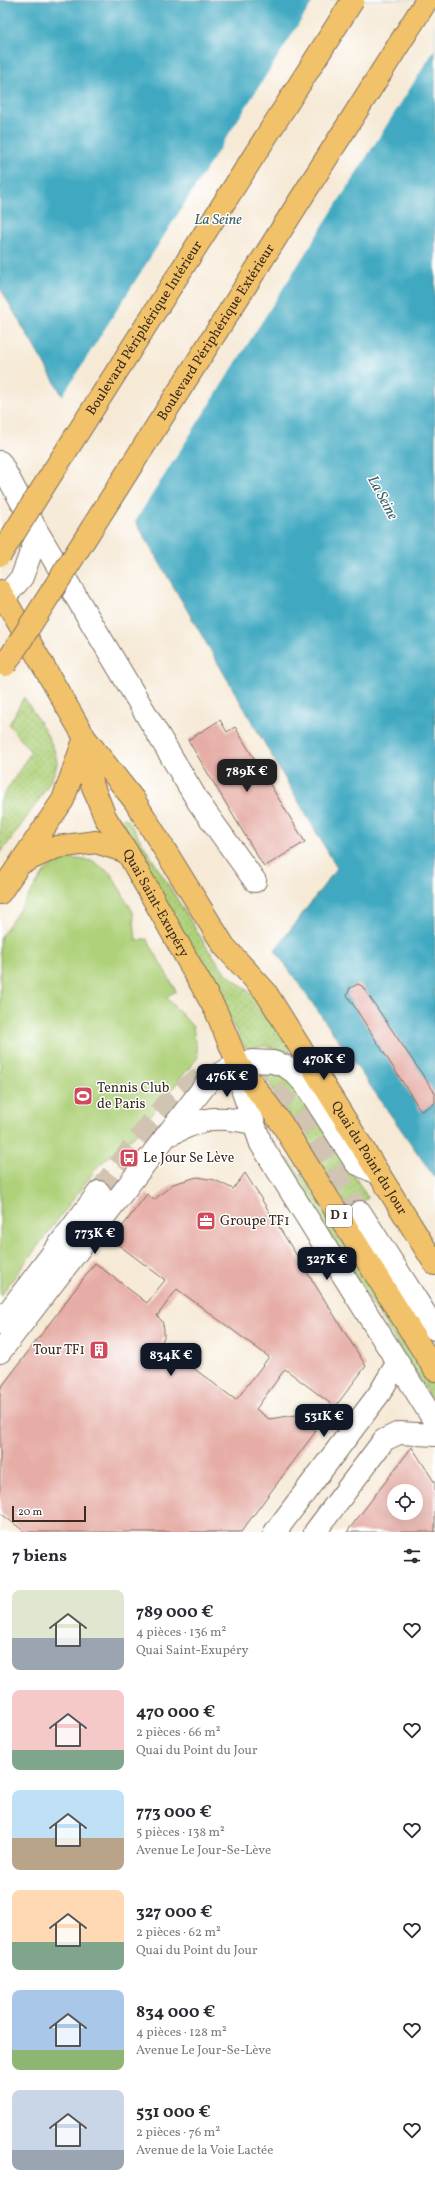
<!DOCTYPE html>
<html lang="fr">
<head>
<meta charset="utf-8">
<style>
  body { margin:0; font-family:Vollkorn,serif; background:#f7f7f7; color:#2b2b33; height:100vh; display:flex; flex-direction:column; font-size:15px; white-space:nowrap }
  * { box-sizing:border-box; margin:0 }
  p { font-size:13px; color:#7c7c81 }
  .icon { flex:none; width:22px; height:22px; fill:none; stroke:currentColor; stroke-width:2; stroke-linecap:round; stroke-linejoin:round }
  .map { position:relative; height:1532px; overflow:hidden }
  .details { display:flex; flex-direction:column; background:#fff; flex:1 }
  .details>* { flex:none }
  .controls { position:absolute; left:387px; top:1484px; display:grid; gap:8px }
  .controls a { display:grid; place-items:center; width:36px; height:36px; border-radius:50%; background:#fff; box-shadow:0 4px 16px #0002; font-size:20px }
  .scale { position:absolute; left:12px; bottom:10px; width:74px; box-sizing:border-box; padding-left:4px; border:2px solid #3b2a1e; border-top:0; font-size:11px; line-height:14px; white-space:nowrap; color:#3b2a1e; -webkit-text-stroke:3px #fff; paint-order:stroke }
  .price { position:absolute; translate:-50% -34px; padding:0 9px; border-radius:8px; background:#111827; color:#fff; font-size:13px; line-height:26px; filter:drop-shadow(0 1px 2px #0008) }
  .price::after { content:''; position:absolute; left:50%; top:24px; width:12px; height:9px; margin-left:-6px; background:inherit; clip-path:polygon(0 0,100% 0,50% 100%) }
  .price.selected { background:#222; color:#fff }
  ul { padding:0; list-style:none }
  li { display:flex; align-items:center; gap:12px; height:100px; padding:0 12px }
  li span { display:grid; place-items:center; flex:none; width:112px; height:80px; border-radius:8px; color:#555 }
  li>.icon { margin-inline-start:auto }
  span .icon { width:48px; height:48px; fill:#fffc; stroke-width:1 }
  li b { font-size:17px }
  h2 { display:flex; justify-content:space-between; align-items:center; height:48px; padding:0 12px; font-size:17px }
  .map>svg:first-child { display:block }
  .grass { fill:url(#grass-dots); stroke:#757e4c }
  .pitch { fill:#afd17a; stroke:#757e4c }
  .water { fill:#41a9c1; stroke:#3e6a70 }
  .pier { fill:#f6ead7 }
  .building { fill:#e6ada6; fill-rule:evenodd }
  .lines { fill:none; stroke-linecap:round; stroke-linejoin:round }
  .minor-tunnel { stroke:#d1c4b2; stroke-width:22; stroke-dasharray:22 11; stroke-linecap:butt }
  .minor-casing { stroke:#7c6d5f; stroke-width:24 }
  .major-casing { stroke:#7c6d5f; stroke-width:24 }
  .minor { stroke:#fff; stroke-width:22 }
  .major { stroke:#f2c26a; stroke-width:22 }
  .highway-bridge-casing { stroke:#7c6d5f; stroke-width:24; stroke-linecap:butt }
  .highway-bridge { stroke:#f2c26a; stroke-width:22 }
  .labels { text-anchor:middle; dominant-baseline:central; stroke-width:3; stroke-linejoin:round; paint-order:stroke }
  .shield { fill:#fff; stroke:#766a62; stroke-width:1 }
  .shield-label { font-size:13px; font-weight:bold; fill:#3b2a1e }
  .street-label { font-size:14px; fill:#3b2a1e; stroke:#fff }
  .poi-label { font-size:14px; fill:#3b2a1e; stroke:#fff; text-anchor:start }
  .water-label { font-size:15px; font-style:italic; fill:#3e6367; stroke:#fff }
</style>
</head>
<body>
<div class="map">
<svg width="435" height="1532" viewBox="0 0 435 1532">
  <defs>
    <pattern id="grass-dots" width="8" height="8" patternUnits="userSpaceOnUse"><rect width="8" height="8" fill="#afd17a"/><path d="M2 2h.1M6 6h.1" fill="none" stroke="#97b469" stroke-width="1.8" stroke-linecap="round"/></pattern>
  </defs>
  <rect width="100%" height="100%" fill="#fff"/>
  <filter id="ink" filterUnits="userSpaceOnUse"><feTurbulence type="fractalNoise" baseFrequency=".025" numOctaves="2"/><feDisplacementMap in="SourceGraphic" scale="8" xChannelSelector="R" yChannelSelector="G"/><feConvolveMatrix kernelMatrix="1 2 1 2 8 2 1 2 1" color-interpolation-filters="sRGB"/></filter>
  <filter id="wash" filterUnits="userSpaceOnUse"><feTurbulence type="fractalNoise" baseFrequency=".012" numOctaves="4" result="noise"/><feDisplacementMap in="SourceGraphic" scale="16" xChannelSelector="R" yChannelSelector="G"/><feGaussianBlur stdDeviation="0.9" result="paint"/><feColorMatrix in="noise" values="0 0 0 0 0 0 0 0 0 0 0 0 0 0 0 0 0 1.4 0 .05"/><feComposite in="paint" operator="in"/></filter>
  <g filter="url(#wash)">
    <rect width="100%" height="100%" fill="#f6ead7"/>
    <path class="grass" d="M24 697C33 713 57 745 57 763 56 781 12 837 0 854V801L31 752 9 725Z
      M124 818 128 820 208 949 225 972 255 997 290 1047 289 1053 265 1046 246 1049 120 821Z
      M269 1074 280 1075 302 1093 368 1198 350 1210 265 1077Z
      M288 1158 307 1183 435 1388V1404L283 1161Z"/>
    <path class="pitch" d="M69 858 93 861 111 874 133 912 136 940 147 939 176 991 166 997 193 1027 198 1057 136 1134 99 1165 0 1296V938L46 870 57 862Z"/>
    <path class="water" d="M0 0H421L435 24V1178L275 950 337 868 0 288Z"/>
    <path class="pier" d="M314 0H423L435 20V49L134 523 61 398Z"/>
    <g id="blocks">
      <path class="building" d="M220 720 227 732 235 727 305 842 264 867 188 740Z
        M358 984 362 986 435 1093V1103L421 1111 347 995 350 988Z
        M245 1173 366 1366 335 1407 285 1369 256 1409 269 1419 296 1415 316 1431 241 1532H25L0 1513V1389L95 1263 147 1303 165 1280 112 1240 147 1194 154 1200 173 1184 197 1177 215 1180 233 1189ZM177 1289 269 1357 236 1400 161 1344 164 1337V1329L162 1321 157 1316Z
        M412 1447 435 1483V1532H347ZM394 1491H416V1513H394Z"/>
    </g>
  </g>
  <g filter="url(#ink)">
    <use href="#blocks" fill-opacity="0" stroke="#7c6d5f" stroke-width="1"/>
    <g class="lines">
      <path class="minor-tunnel" d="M99 1192 165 1105 200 1077 234 1074 268 1087 296 1110 360 1212"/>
      <defs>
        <path id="minor" d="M0 462 38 533 22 577 4 598
          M38 533 199 803 255 881
          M238 1064 243 1092 261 1144 435 1422
          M166 1136C205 1119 210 1114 253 1123
          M360 1212 435 1329
          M0 1323 99 1192
          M0 1352 210 1079 238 1064 252 1061 273 1062 285 1066 294 1072 305 1084 356 1163 379 1174
          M275 1532 379 1394 398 1362
          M315 1532 384 1440 399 1433 435 1435"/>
        <g id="major">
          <path id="s1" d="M0 591 85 738 134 800 224 946 265 991 435 1264"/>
          <path id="s2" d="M85 739 92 784 105 817 127 852 216 1011 238 1064 282 1124 435 1370"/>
          <path d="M21 863 57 847 96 842 127 852"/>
          <path d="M0 893 63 800 83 743"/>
        </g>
      </defs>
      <use href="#minor" class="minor-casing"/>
      <use href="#major" class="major-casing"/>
      <use href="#minor" class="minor"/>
      <use href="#major" class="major"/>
      <defs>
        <g id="highway-bridge">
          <path id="s3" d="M0 555 353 0"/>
          <path id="s4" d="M5 665 427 0"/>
        </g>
      </defs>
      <use href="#highway-bridge" class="highway-bridge-casing"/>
      <use href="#highway-bridge" class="highway-bridge"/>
    </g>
  </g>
  <defs>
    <symbol id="stadium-square" viewBox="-11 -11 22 22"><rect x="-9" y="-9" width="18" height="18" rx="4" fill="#d1495b" stroke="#fff"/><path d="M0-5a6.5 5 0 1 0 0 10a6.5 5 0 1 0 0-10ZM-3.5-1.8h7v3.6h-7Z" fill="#fff"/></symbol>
    <symbol id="bus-square" viewBox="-11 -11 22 22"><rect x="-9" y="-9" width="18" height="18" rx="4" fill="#d1495b" stroke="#fff"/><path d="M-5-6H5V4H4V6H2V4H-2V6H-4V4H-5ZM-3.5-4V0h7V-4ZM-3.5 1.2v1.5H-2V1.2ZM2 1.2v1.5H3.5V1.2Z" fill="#fff"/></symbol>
    <symbol id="office-square" viewBox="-11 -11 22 22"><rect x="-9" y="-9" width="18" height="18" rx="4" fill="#d1495b" stroke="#fff"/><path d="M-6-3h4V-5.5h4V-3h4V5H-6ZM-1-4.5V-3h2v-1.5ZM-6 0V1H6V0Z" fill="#fff"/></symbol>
    <symbol id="building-square" viewBox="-11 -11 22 22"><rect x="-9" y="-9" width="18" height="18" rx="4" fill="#d1495b" stroke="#fff"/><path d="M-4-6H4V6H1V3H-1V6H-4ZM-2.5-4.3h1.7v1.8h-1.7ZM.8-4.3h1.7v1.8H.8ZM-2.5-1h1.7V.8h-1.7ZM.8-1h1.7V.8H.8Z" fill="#fff"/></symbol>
  </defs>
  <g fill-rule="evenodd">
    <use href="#stadium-square" x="72" y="1085" width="22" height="22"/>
    <use href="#bus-square" x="118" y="1147" width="22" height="22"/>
    <use href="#office-square" x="195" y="1210" width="22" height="22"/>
    <use href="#building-square" x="88" y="1339" width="22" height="22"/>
  </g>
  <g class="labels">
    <rect class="shield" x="326" y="1205" width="26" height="22" rx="3"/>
    <g class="shield-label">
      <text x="339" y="1216">D 1</text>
    </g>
    <g class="street-label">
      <text stroke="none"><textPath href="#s3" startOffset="269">Boulevard Périphérique Intérieur</textPath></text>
      <text stroke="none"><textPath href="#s4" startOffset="394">Boulevard Périphérique Extérieur</textPath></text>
      <text stroke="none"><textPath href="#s2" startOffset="181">Quai Saint-Exupéry</textPath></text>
      <text stroke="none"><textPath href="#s1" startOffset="678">Quai du Point du Jour</textPath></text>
    </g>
    <g class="poi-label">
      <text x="97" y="1088">Tennis Club<tspan x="97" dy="16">de Paris</tspan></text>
      <text x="143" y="1158">Le Jour Se Lève</text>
      <text x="220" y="1221">Groupe TF1</text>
      <text x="85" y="1350" text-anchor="end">Tour TF1</text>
    </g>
    <g class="water-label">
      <text x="218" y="220">La Seine</text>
      <text transform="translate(382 498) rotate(62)">La Seine</text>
    </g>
  </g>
</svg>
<div class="controls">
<a><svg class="icon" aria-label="locate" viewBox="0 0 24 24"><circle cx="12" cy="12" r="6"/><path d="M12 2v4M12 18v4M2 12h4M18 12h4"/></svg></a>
</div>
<div class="scale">20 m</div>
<b class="price selected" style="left:247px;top:793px">789K €</b>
<b class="price" style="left:324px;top:1081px">470K €</b>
<b class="price" style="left:227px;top:1098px">476K €</b>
<b class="price" style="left:95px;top:1255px">773K €</b>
<b class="price" style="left:327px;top:1281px">327K €</b>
<b class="price" style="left:171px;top:1377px">834K €</b>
<b class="price" style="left:324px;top:1438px">531K €</b>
</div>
<section class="details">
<h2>7 biens<svg class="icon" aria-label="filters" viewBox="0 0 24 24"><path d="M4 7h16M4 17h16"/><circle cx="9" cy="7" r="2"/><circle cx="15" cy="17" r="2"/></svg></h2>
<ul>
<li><span style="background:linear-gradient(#dfe7d0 60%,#9aa5b1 0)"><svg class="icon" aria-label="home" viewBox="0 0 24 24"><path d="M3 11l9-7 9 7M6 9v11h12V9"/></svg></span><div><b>789 000 €</b><p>4 pièces · 136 m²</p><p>Quai Saint-Exupéry</p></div><svg class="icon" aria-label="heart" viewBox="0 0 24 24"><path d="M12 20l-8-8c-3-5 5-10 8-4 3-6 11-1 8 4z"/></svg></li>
<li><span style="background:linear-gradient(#f6c9c9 75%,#7fa58c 0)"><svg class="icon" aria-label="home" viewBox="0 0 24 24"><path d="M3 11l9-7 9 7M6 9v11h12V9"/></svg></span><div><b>470 000 €</b><p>2 pièces · 66 m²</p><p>Quai du Point du Jour</p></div><svg class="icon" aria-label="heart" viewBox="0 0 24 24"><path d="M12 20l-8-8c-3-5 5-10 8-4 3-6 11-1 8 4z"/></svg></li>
<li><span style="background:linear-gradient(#bfe0f5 60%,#b9a48a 0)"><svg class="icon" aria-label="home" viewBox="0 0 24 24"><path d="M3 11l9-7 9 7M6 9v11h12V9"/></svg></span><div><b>773 000 €</b><p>5 pièces · 138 m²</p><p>Avenue Le Jour-Se-Lève</p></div><svg class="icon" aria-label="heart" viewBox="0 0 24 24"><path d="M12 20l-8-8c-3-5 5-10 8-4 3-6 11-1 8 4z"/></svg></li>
<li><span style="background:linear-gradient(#ffd9b3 65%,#7fa58c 0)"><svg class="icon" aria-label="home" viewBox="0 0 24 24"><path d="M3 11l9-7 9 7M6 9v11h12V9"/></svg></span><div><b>327 000 €</b><p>2 pièces · 62 m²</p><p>Quai du Point du Jour</p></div><svg class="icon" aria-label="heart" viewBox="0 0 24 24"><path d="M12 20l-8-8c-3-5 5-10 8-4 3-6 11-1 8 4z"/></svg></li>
<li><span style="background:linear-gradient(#a9c7e8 75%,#8fb573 0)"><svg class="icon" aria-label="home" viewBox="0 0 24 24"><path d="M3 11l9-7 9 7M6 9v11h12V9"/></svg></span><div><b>834 000 €</b><p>4 pièces · 128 m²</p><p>Avenue Le Jour-Se-Lève</p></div><svg class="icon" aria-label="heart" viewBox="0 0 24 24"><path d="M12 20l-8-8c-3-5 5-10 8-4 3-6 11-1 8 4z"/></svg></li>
<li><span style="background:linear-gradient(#c9d6e8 75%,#9aa5b1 0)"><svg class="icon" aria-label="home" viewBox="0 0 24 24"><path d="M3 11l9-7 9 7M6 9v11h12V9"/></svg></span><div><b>531 000 €</b><p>2 pièces · 76 m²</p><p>Avenue de la Voie Lactée</p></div><svg class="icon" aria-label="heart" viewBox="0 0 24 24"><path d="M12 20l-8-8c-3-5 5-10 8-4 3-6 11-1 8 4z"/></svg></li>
</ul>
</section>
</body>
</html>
